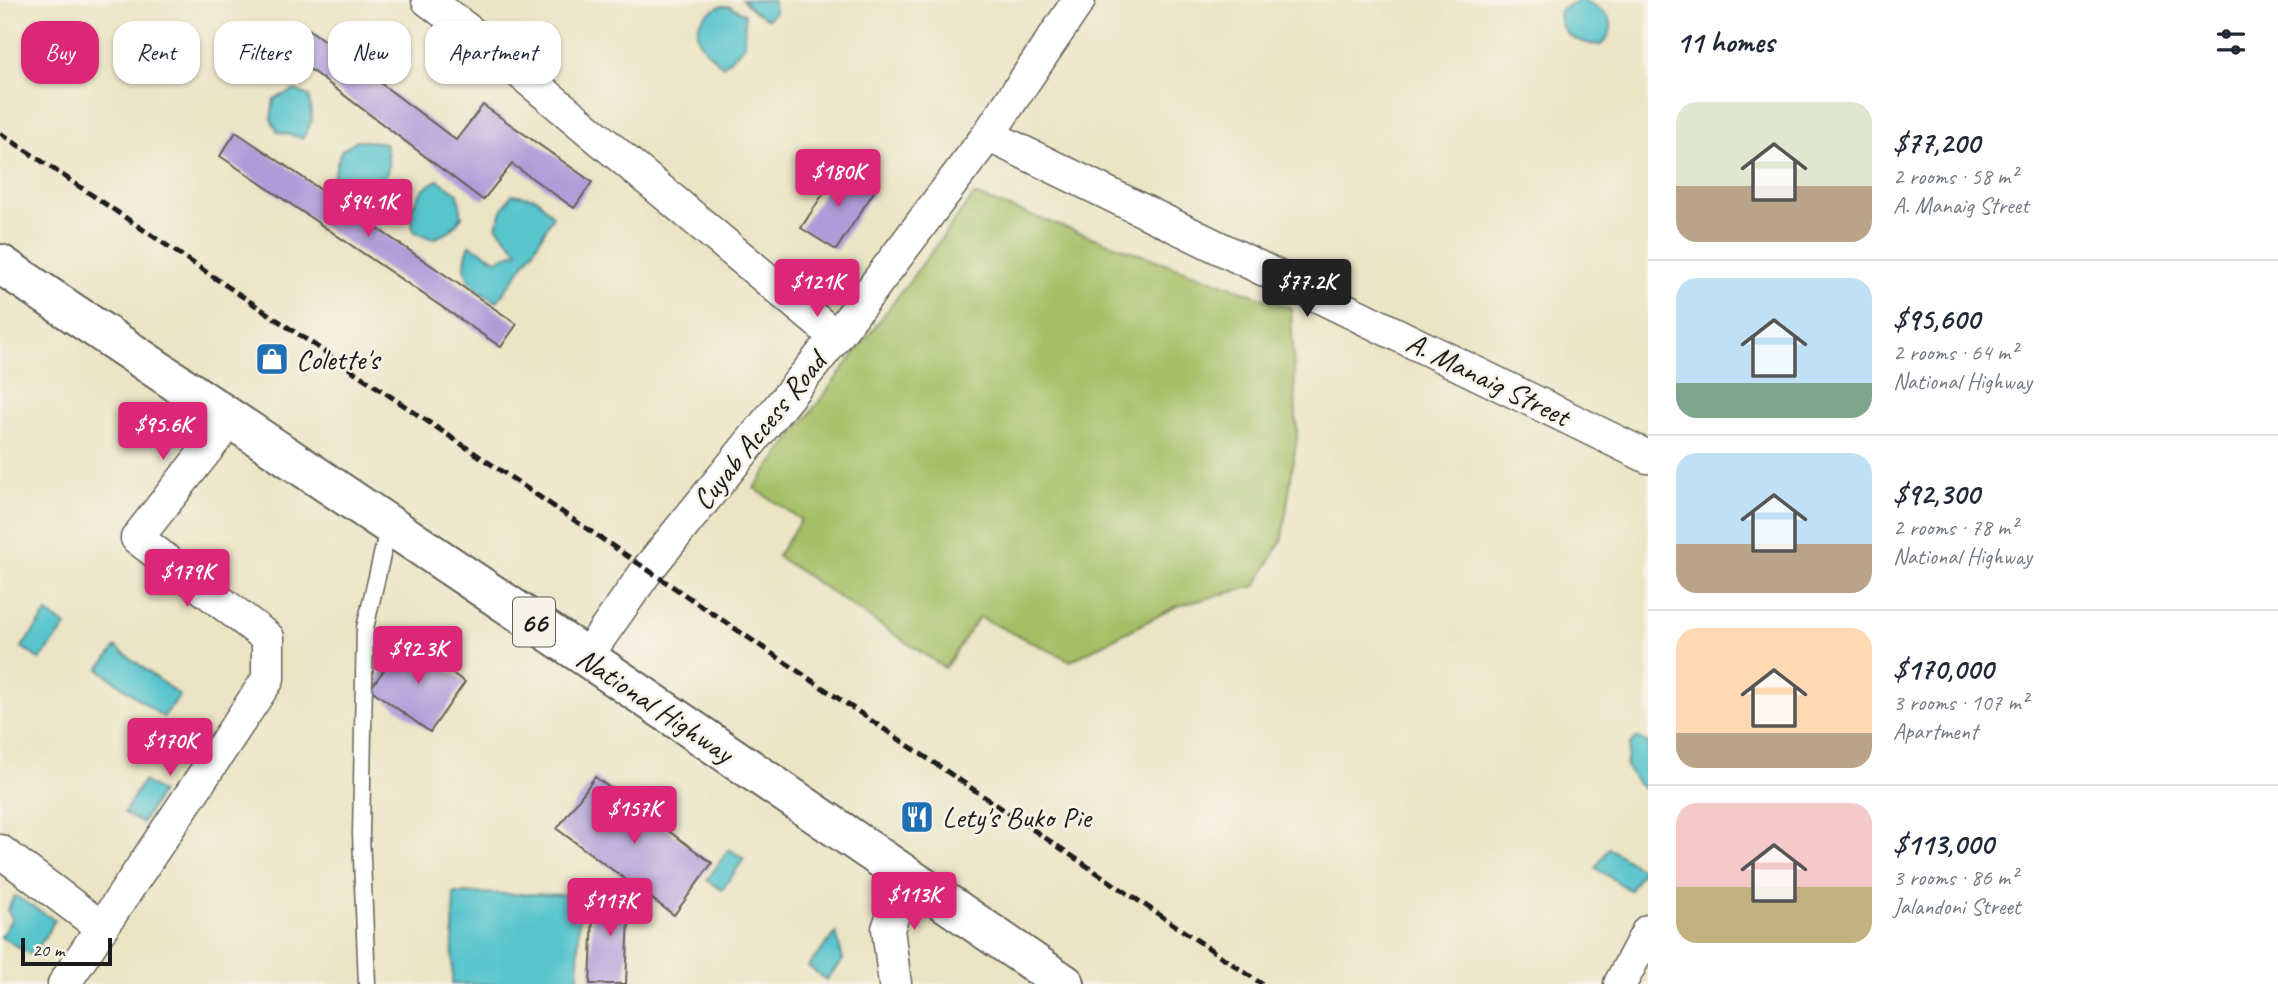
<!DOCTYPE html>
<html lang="en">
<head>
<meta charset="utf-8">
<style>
  body { margin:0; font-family:Caveat,sans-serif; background:#f2f2f3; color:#1f2937; height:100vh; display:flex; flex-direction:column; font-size:26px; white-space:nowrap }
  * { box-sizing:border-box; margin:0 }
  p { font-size:23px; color:#747a83 }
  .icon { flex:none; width:38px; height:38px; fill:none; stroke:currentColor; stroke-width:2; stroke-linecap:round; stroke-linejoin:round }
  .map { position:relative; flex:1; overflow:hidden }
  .side { display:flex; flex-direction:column; background:#fff; width:630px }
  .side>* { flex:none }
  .guide { position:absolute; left:21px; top:21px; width:665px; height:63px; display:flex; gap:14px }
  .scale { position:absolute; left:21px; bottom:18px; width:91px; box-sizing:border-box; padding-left:7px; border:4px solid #1c1c1c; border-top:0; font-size:19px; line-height:24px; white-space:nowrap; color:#1c1c1c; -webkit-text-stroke:5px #f7f3e8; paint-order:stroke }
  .price { position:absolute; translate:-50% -60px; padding:0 16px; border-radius:7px; background:#db2777; color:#fff; font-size:23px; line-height:46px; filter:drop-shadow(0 2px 4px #0008) }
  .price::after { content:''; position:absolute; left:50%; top:42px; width:21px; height:16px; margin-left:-10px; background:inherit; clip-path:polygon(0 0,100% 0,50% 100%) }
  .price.current { background:#222; color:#fff }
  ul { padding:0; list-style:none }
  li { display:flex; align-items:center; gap:21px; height:175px; padding:0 28px }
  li+li { border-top:2px solid #e0e1e3 }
  li span { display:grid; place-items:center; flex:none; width:196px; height:140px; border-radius:21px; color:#555 }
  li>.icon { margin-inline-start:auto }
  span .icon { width:84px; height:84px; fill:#fffc; stroke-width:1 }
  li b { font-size:30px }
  h2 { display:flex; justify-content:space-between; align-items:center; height:84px; padding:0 28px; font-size:30px }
  .chip { padding:0 24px; border-radius:21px; background:#fff; box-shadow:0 2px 5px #0004; font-size:24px; line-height:63px }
  .chip.current { background:#db2777; color:#fff }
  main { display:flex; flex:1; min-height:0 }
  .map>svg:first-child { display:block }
  .green { fill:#a5bf66; stroke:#606e41; stroke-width:2 }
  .water { fill:#58c5cd; stroke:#3a7074; stroke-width:2 }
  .building { fill:#af9cd9 }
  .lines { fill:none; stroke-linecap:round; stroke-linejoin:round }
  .lane-casing { stroke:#646257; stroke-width:19 }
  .street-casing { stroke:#646257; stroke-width:35 }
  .primary-casing { stroke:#646257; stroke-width:42 }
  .lane { stroke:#fff; stroke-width:16 }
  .street { stroke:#fff; stroke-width:32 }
  .primary { stroke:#fff; stroke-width:38 }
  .rail { stroke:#1c1c1c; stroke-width:5; stroke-dasharray:10 5; stroke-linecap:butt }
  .labels { text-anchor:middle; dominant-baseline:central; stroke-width:5; stroke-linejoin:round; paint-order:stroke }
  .shield { fill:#f7f3e8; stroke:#5e5c59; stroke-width:2 }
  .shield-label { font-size:28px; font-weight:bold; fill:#1c1c1c }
  .poi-label { font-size:30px; fill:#1c1c1c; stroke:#f7f3e8; text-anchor:start }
  .street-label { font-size:30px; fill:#1c1c1c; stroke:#f7f3e8 }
</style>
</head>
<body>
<main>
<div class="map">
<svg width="1648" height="984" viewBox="0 0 1648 984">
  <rect width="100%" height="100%" fill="#f7f3e8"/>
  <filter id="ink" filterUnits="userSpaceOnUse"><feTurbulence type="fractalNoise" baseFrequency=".0143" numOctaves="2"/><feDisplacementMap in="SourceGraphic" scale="14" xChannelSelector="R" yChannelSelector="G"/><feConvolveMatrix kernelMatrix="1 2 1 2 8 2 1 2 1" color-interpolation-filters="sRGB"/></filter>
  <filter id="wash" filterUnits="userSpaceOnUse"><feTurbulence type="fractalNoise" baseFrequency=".00686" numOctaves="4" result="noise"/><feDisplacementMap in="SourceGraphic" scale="28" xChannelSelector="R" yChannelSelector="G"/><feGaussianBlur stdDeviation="1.57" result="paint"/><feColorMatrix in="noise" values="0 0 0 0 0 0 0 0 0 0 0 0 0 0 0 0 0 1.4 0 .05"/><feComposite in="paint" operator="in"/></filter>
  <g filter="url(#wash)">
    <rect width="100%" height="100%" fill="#ebe4c5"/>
    <path class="green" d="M974 195 1291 308 1297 437 1282 540 1256 586 1177 606 1071 661 979 617 945 668 777 556 801 520 754 488Z"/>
    <path class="water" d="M742 0H773L775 12 768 19 755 12Z
      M1579 0C1587 0 1592 5 1599 9 1616 20 1614 32 1601 45 1579 44 1556 34 1560 10Z
      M720 6H730L745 14 744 46 723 66C710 55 688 39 702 19 705 14 715 9 720 6Z
      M295 90 309 96 312 120 303 138 278 132 271 119 274 99Z
      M357 140 385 143C393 172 387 177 367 199L333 177 341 151Z
      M438 180 458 193 462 217 449 232 433 239 414 232 409 212 424 188Z
      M512 194 536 198 553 216 532 253 497 302C471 289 457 274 470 245L497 260 518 251 496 226 503 209Z
      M47 613 66 626 40 660 22 647Z
      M116 647 180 696 163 717 99 669Z
      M1636 738 1648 743V791L1638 784 1626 766 1630 745Z
      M143 781 161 792 142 823 124 813Z
      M1609 848 1643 870 1630 890 1596 868Z
      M729 849 744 859 722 890 707 880Z
      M454 893 579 895 578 984H452Z
      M15 896 55 920 33 956 1 937 12 918 7 910Z
      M836 933 843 960 826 980 808 966Z"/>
    <g id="blocks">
      <path class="building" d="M310 30 456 140 483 105 592 182 574 208 512 164 483 200 291 55Z
        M236 132 517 324 501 347 220 156Z
        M840 168 875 190 836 250 801 228Z
        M405 641 465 682 430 732 370 689Z
        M595 777 712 863 674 915 557 829Z
        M594 892 630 894 626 984H590Z"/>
    </g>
  </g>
  <g filter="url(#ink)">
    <use href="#blocks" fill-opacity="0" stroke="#646257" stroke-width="2"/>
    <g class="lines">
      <defs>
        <path id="lane" d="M367 984 361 834 365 628 389 525"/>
        <path id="street" d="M428 0 486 44 836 337
          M988 135 1648 457
          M586 657 648 569 836 337 988 135 1079 0
          M0 851 101 927
          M64 984 268 679V638L137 538 231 419
          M895 984 888 929 906 877
          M1620 984 1648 931"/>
        <path id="primary" d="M0 264 586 657 1065 984"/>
      </defs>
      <use href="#lane" class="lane-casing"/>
      <use href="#street" class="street-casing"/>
      <use href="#primary" class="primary-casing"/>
      <use href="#lane" class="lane"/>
      <use href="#street" class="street"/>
      <use href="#primary" class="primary"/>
      <path class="rail" d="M0 133 1262 984"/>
    </g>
  </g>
  <defs>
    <symbol id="shop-square" viewBox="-11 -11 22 22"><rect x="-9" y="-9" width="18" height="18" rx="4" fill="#1f6fb2" stroke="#f7f3e8"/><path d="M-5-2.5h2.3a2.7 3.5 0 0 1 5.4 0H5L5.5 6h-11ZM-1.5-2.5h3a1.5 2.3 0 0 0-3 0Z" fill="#fff"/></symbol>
    <symbol id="restaurant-square" viewBox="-11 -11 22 22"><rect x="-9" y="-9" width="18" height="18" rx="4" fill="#1f6fb2" stroke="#f7f3e8"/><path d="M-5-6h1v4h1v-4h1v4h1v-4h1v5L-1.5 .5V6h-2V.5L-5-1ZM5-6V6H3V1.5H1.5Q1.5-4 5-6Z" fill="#fff"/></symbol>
  </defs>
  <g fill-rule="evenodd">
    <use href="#shop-square" x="253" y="340" width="38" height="38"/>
    <use href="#restaurant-square" x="898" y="798" width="38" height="38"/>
  </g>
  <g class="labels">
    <rect class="shield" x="513" y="597.5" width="42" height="49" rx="5"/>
    <g class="shield-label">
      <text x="534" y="622">66</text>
    </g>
    <g class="poi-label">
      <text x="296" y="359">Colette's</text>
      <text x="942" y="817">Lety's Buko Pie</text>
    </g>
    <g class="street-label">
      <text transform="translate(1488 379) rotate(26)">A. Manaig Street</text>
      <text transform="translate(759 431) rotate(-51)">Cuyab Access Road</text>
      <text transform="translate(655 705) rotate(34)">National Highway</text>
    </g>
  </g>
</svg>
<div class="scale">20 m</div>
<b class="price" style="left:838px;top:209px">$180K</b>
<b class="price" style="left:368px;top:239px">$94.1K</b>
<b class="price" style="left:817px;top:319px">$121K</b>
<b class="price current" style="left:1307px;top:319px">$77.2K</b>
<b class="price" style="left:163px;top:462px">$95.6K</b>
<b class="price" style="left:187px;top:609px">$179K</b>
<b class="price" style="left:418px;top:686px">$92.3K</b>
<b class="price" style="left:170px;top:778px">$170K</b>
<b class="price" style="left:634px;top:846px">$157K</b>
<b class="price" style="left:914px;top:932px">$113K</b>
<b class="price" style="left:610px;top:938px">$117K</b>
<div class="guide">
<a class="chip current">Buy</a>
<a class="chip">Rent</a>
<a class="chip">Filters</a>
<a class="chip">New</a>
<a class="chip">Apartment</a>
</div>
</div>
<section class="side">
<h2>11 homes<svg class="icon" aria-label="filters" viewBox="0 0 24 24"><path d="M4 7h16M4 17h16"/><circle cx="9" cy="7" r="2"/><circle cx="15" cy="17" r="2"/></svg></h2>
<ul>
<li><span style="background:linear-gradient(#dfe7d0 60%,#b9a48a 0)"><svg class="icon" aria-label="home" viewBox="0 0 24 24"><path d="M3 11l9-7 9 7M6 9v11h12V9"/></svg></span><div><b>$77,200</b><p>2 rooms · 58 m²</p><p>A. Manaig Street</p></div></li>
<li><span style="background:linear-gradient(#bfe0f5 75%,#7fa58c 0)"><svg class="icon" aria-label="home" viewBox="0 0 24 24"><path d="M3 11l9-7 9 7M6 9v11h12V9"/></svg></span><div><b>$95,600</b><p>2 rooms · 64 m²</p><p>National Highway</p></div></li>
<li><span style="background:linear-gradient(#bfe0f5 65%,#b9a48a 0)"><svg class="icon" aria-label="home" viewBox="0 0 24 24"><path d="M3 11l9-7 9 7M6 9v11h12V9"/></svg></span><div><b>$92,300</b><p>2 rooms · 78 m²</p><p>National Highway</p></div></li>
<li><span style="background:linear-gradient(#ffd9b3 75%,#b9a48a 0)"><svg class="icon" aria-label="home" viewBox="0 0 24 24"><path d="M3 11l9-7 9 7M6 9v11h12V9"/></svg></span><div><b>$170,000</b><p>3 rooms · 107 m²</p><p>Apartment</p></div></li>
<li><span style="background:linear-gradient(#f6c9c9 60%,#c2b280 0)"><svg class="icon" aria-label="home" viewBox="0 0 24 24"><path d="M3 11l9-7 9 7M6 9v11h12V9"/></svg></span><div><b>$113,000</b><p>3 rooms · 86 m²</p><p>Jalandoni Street</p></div></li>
</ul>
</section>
</main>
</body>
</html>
